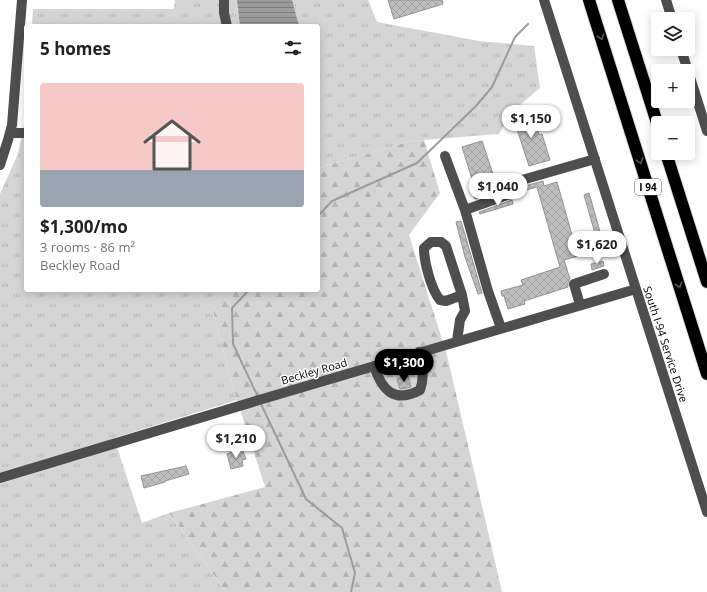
<!DOCTYPE html>
<html lang="en">
<head>
<meta charset="utf-8">
<style>
  body { margin:0; font-family:"Open Sans",sans-serif; background:#f6f6f6; color:#202124; height:100vh; display:flex; flex-direction:column; font-size:15px; white-space:nowrap }
  * { box-sizing:border-box; margin:0 }
  p { font-size:13px; color:#757577 }
  .icon { flex:none; width:22px; height:22px; fill:none; stroke:currentColor; stroke-width:2; stroke-linecap:round; stroke-linejoin:round }
  .map { position:relative; flex:1; overflow:hidden }
  .panel { position:absolute; left:24px; top:24px; width:296px; height:268px; display:flex; flex-direction:column; background:#fff; border-radius:4px; box-shadow:0 2px 10px #0003 }
  .panel>* { flex:none }
  .buttons { position:absolute; left:651px; top:12px; display:grid; gap:8px }
  .buttons a { display:grid; place-items:center; width:44px; height:44px; border-radius:4px; background:#fff; box-shadow:0 2px 10px #0003; font-size:20px }
  .price { position:absolute; translate:-50% -34px; padding:0 9px; border-radius:14px; background:#fff; color:#222; font-size:13px; line-height:26px; filter:drop-shadow(0 1px 2px #0008) }
  .price::after { content:''; position:absolute; left:50%; top:24px; width:12px; height:9px; margin-left:-6px; background:inherit; clip-path:polygon(0 0,100% 0,50% 100%) }
  .price.selected { background:#000; color:#fff }
  ul { padding:0; list-style:none }
  li { display:grid; align-content:center; gap:8px; height:212px; padding:0 16px }
  li+li { border-top:1px solid #e0e0e0 }
  li span { display:grid; place-items:center; height:124px; border-radius:4px; color:#555 }
  li>.icon { margin-inline-start:auto }
  span .icon { width:72px; height:72px; fill:#fffc; stroke-width:1 }
  li b { font-size:17px }
  h2 { display:flex; justify-content:space-between; align-items:center; height:48px; padding:0 16px; font-size:17px }
  .map>svg:first-child { display:block }
  .forest { fill:url(#forest-firs) }
  .park { fill:url(#park-tufts) }
  .water { fill:url(#water-rules) }
  .lines { fill:none; stroke-linecap:round; stroke-linejoin:round }
  .stream { stroke:#9c9c9c; stroke-width:2 }
  .building { fill:url(#building-cross-hatch); stroke:#929292 }
  .highway-casing { stroke:#dbdbdb; stroke-width:14 }
  .minor { stroke:#4e4e4e; stroke-width:10 }
  .highway { stroke:#000; stroke-width:12 }
  .oneway { stroke:#595959 }
  .labels { text-anchor:middle; dominant-baseline:central; stroke-width:3; stroke-linejoin:round; paint-order:stroke }
  .shield { fill:#fff; stroke:#4c4c4c; stroke-width:1 }
  .shield-label { font-size:10px; font-weight:bold; fill:#000 }
  .street-label { font-size:11px; fill:#000; stroke:#fff }
</style>
</head>
<body>
<div class="map">
<svg width="707" height="592" viewBox="0 0 707 592">
  <defs>
    <pattern id="forest-firs" width="22" height="20" patternUnits="userSpaceOnUse"><rect width="22" height="20" fill="#d5d5d5"/><path d="M5 1l3.5 6h-7zM16 11l3.5 6h-7z" fill="#b5b5b5"/></pattern>
    <pattern id="park-tufts" width="24" height="20" patternUnits="userSpaceOnUse"><rect width="24" height="20" fill="#d5d5d5"/><path d="M3 7l-1-3M5 7V3M7 7l1-3M15 17l-1-3M17 17v-4M19 17l1-3" fill="none" stroke="#b5b5b5"/></pattern>
    <pattern id="water-rules" width="6" height="5" patternUnits="userSpaceOnUse"><rect width="6" height="5" fill="#9c9c9c"/><path d="M0 2.5h6" fill="none" stroke="#7d7d7d"/></pattern>
    <pattern id="building-cross-hatch" width="8" height="8" patternUnits="userSpaceOnUse"><rect width="8" height="8" fill="#bebebe"/><path d="M0 0l8 8M0 8l8-8" fill="none" stroke="#a2a2a2"/></pattern>
  </defs>
  <rect width="100%" height="100%" fill="#fff"/>
  <path class="forest" d="M424 140 440 193 409 235 447 355 502 592H226L169 513 265 487 237 400 213 312 224 290H318V168L411 141Z"/>
  <path class="park" d="M175 0H368L377 22 479 41 534 46 540 88 512 112 499 134 411 141 318 168V26H32L33 9H174Z
    M26 102V290H224L213 312 237 400 114 438 142 523 169 513 226 592H0V194L18 154 25 121Z"/>
  <path class="water" d="M237 0H292L299 26H240Z"/>
  <g class="lines">
    <path class="stream" d="M318 216 332 201 417 163 476 106 492 87 515 37 528 24
      M249 290 232 308 233 344 258 397
      M260 402 306 499 342 528 355 573 351 592"/>
  </g>
  <path class="building" d="M388 0H442L443 4 394 19Z
    M532 111 539 135 542 134 550 160 529 166 513 117Z
    M482 141 498 189 508 187 506 188 475 199 474 196 477 195 462 147Z
    M543 181 544 186 557 182 578 256 564 260 570 279 568 283V287L524 301 525 304 508 309 504 296H502L501 291 523 285 521 280 560 267 537 187 526 190 525 186Z
    M589 193 601 235 596 237 584 195Z
    M512 200 513 204 480 214 479 212Z
    M461 221 482 293 478 294 465 257 456 222Z
    M603 261 604 266 592 270 591 264Z
    M408 376 411 387 400 389 397 379Z
    M242 449 246 459 242 460 243 466 231 469 227 454Z
    M186 466 189 474 165 481V482L144 488 141 476Z"/>
  <g class="lines">
    <defs>
      <path id="highway" d="M589 0 707 374
        M618 0 658 126
        M666 153 707 282"/>
    </defs>
    <use href="#highway" class="highway-casing"/>
    <path class="minor" d="M224 0V13L227 26
      M544 0 707 512
      M666 0 672 19
      M681 49 707 131
      M10 133H26
      M445 156 465 210 488 291 501 328
      M0 165 8 140 12 125 22 0
      M465 210 510 194 522 180 595 159
      M580 305 574 284 604 274
      M457 341 460 320 465 311 462 295 446 246 441 242H431L424 248C424 262 431 289 440 300L446 301 462 295
      M374 366C382 390 394 404 420 390 425 377 422 366 419 352
      M0 478 259 400 636 289"/>
    <use href="#highway" class="highway"/>
  </g>
  <defs><path id="oneway-chevron" d="M-2-3.5L2.5 0L-2 3.5" fill="none" stroke-width="1.6" stroke-linecap="round" stroke-linejoin="round"/></defs>
  <g class="oneway">
    <use href="#oneway-chevron" transform="translate(601 37) rotate(73)"/>
    <use href="#oneway-chevron" transform="translate(640 161) rotate(73)"/>
    <use href="#oneway-chevron" transform="translate(679 285) rotate(73)"/>
  </g>
  <g class="labels">
    <rect class="shield" x="635" y="179" width="26" height="16" rx="3"/>
    <g class="shield-label">
      <text x="648" y="187">I 94</text>
    </g>
    <g class="street-label">
      <text transform="translate(666 344) rotate(72)">South I-94 Service Drive</text>
      <text transform="translate(314 371) rotate(-16)">Beckley Road</text>
    </g>
  </g>
</svg>
<div class="buttons">
<a><svg class="icon" aria-label="layers" viewBox="0 0 24 24"><path d="M12 4l9 5-9 5-9-5zM3 14l9 5 9-5"/></svg></a>
<a>+</a>
<a>−</a>
</div>
<b class="price" style="left:531px;top:139px">$1,150</b>
<b class="price" style="left:498px;top:207px">$1,040</b>
<b class="price" style="left:597px;top:265px">$1,620</b>
<b class="price selected" style="left:404px;top:383px">$1,300</b>
<b class="price" style="left:236px;top:459px">$1,210</b>
<section class="panel">
<h2>5 homes<svg class="icon" aria-label="filters" viewBox="0 0 24 24"><path d="M4 7h16M4 17h16"/><circle cx="9" cy="7" r="2"/><circle cx="15" cy="17" r="2"/></svg></h2>
<ul>
<li><span style="background:linear-gradient(#f6c9c9 70%,#9aa5b1 0)"><svg class="icon" aria-label="home" viewBox="0 0 24 24"><path d="M3 11l9-7 9 7M6 9v11h12V9"/></svg></span><div><b>$1,300/mo</b><p>3 rooms · 86 m²</p><p>Beckley Road</p></div></li>
</ul>
</section>
</div>
</body>
</html>
